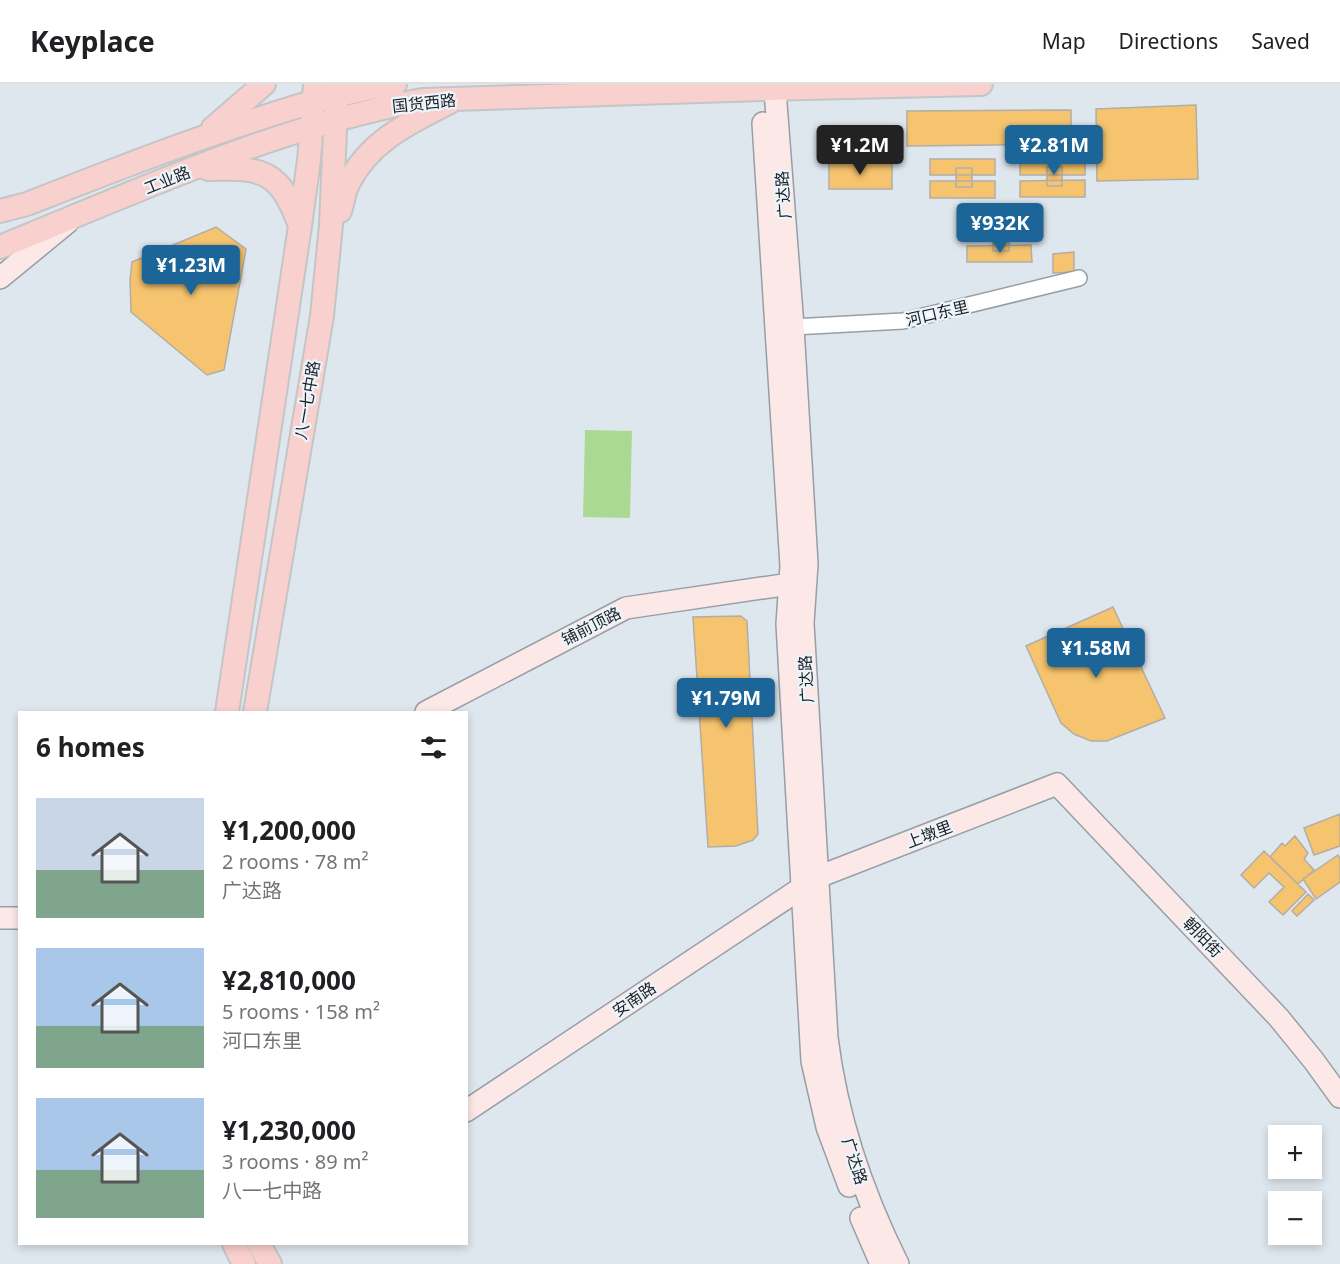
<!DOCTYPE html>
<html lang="en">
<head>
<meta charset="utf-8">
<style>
  body { margin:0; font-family:"Noto Sans","Noto Sans SC",sans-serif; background:#f2f2f2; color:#202124; height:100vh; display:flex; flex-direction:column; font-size:22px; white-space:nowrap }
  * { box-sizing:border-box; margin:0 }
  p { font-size:20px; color:#757577 }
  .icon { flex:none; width:33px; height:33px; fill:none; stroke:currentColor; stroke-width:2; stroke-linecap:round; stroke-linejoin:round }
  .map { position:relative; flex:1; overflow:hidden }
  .panel { position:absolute; left:18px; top:627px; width:450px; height:534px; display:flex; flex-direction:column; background:#fff; border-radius:0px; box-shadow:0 3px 9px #0003 }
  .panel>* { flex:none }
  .fabs { position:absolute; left:1268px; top:1041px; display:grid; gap:12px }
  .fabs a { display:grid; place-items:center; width:54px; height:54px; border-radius:0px; background:#fff; box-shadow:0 3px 9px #0003; font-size:30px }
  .price { position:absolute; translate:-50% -51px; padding:0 14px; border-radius:6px; background:#1b6598; color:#fff; font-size:20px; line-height:39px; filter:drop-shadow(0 2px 3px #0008) }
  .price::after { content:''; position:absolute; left:50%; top:36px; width:18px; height:14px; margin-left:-9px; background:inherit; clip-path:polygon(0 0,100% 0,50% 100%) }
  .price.current { background:#222; color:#fff }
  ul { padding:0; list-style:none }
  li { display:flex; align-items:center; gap:18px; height:150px; padding:0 18px }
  li span { display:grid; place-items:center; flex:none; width:168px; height:120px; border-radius:0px; color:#555 }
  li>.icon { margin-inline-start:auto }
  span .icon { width:72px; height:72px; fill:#fffc; stroke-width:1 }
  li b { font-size:26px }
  h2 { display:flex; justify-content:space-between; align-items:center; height:72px; padding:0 18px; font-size:26px }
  header { display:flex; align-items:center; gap:36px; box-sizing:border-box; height:84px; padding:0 30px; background:#fff; border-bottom:2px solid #e0e0e0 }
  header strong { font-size:28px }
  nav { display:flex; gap:33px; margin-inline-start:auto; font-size:21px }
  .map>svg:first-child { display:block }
  .green { fill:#aad993 }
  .building { fill:#f6c46e; stroke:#b2ada5; stroke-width:1.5 }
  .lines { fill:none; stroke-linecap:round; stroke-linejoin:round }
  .street-casing { stroke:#979fa6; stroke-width:18 }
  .secondary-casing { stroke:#979fa6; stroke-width:24 }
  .primary-casing { stroke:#c4c5c6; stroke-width:26 }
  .street { stroke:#fff; stroke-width:15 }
  .secondary { stroke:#fce8e7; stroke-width:21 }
  .primary { stroke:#f8d0ce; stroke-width:22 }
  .labels { text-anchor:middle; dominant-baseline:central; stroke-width:4.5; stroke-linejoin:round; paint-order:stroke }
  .street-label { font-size:16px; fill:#1d2022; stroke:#ecf4fc }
</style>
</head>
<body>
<header>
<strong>Keyplace</strong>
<nav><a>Map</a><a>Directions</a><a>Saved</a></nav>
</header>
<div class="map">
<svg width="1340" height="1180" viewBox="0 0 1340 1180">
  <rect width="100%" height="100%" fill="#dfe7ee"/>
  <path class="green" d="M585 346 632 347 630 434 583 433Z"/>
  <path class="building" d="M1196 21 1198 95 1097 97 1096 25Z
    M1071 26V60L907 62V27Z
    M1085 74V91H1020V75Z
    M930 75H995V91H930Z
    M829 78H892V105H829Z
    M1047 83H1062V102H1047Z
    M956 84H972V103H956Z
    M1085 96V113H1020V97Z
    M930 97H995V114H930Z
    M966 139H1031V155L967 156Z
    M216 143 246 165 224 286 207 291 131 228 130 196 132 178Z
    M993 148H1009V167H993Z
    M1031 161 1032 178H967V162Z
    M1074 168V188L1053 189V170Z
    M1113 523 1165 634 1107 657H1091L1074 650 1061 639 1026 562Z
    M741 532 747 537 758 750 753 756 736 762 708 763 693 533Z
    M1340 730V762L1314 771 1304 744Z
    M1295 752 1308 769 1304 775 1314 786 1298 800 1270 773 1282 759 1285 762Z
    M1264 767 1306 808 1283 831 1269 818 1284 803 1269 789 1254 804 1241 791Z
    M1338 771 1340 775V798L1316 815 1303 795Z
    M1308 810 1314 816 1297 832 1292 827Z"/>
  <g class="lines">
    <defs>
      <path id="street" d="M793 243 903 237 1079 194"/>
      <path id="secondary" d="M772 0 775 6 793 243 807 480 803 539 827 954C837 1034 862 1108 898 1180
        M763 39 791 482 787 540 812 977 827 1043 849 1102
        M0 194 67 139
        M426 628 626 524 803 498
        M0 834H20
        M466 1027 818 793 1057 700 1279 934 1314 977 1340 1013
        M861 1134 881 1180"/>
      <path id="primary" d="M213 44 264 0
        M208 85C264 83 280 87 300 142
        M0 127 27 120C104 90 180 60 258 35 303 20 349 6 395 0
        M340 127C343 118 344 108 348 100 369 57 409 39 450 18
        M0 163C138 107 275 43 422 16L761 5 981 0
        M227 628 300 142 309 76 315 0
        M255 628 322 232 331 141 337 0
        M234 1160 244 1180
        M259 1160 270 1180"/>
    </defs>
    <use href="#street" class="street-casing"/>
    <use href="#secondary" class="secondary-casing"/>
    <use href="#primary" class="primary-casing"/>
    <use href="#street" class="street"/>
    <use href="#secondary" class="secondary"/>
    <use href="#primary" class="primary"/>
  </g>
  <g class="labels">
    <g class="street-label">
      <text transform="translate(424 19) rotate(-6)">国货西路</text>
      <text transform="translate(167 96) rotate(-22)">工业路</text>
      <text transform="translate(783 111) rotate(-94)">广达路</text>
      <text transform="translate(937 229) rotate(-13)">河口东里</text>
      <text transform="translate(307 316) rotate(-80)">八一七中路</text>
      <text transform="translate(591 542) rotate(-27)">铺前顶路</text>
      <text transform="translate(806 595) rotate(-93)">广达路</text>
      <text transform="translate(929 750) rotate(-21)">上墩里</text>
      <text transform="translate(1203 853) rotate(46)">朝阳街</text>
      <text transform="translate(634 915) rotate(-34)">安南路</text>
      <text transform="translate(855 1077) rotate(72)">广达路</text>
    </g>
  </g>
</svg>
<div class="fabs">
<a>+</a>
<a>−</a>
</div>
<b class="price current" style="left:860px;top:92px">¥1.2M</b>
<b class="price" style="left:1054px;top:92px">¥2.81M</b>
<b class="price" style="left:1000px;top:170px">¥932K</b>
<b class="price" style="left:191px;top:212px">¥1.23M</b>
<b class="price" style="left:1096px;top:595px">¥1.58M</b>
<b class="price" style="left:726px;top:645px">¥1.79M</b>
<section class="panel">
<h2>6 homes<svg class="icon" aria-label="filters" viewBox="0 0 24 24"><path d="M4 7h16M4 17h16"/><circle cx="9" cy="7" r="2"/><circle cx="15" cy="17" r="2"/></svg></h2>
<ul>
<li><span style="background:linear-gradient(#c9d6e8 60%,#7fa58c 0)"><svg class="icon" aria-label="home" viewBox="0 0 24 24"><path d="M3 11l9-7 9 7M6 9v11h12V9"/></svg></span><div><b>¥1,200,000</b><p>2 rooms · 78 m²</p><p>广达路</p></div></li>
<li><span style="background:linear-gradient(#a9c7e8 65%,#7fa58c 0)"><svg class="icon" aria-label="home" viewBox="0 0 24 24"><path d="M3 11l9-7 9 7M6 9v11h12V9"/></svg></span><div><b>¥2,810,000</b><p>5 rooms · 158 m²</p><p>河口东里</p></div></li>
<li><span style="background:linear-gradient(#a9c7e8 60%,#7fa58c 0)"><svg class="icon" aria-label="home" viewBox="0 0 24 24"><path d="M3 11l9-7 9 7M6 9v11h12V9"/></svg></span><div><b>¥1,230,000</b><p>3 rooms · 89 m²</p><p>八一七中路</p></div></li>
</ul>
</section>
</div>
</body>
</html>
